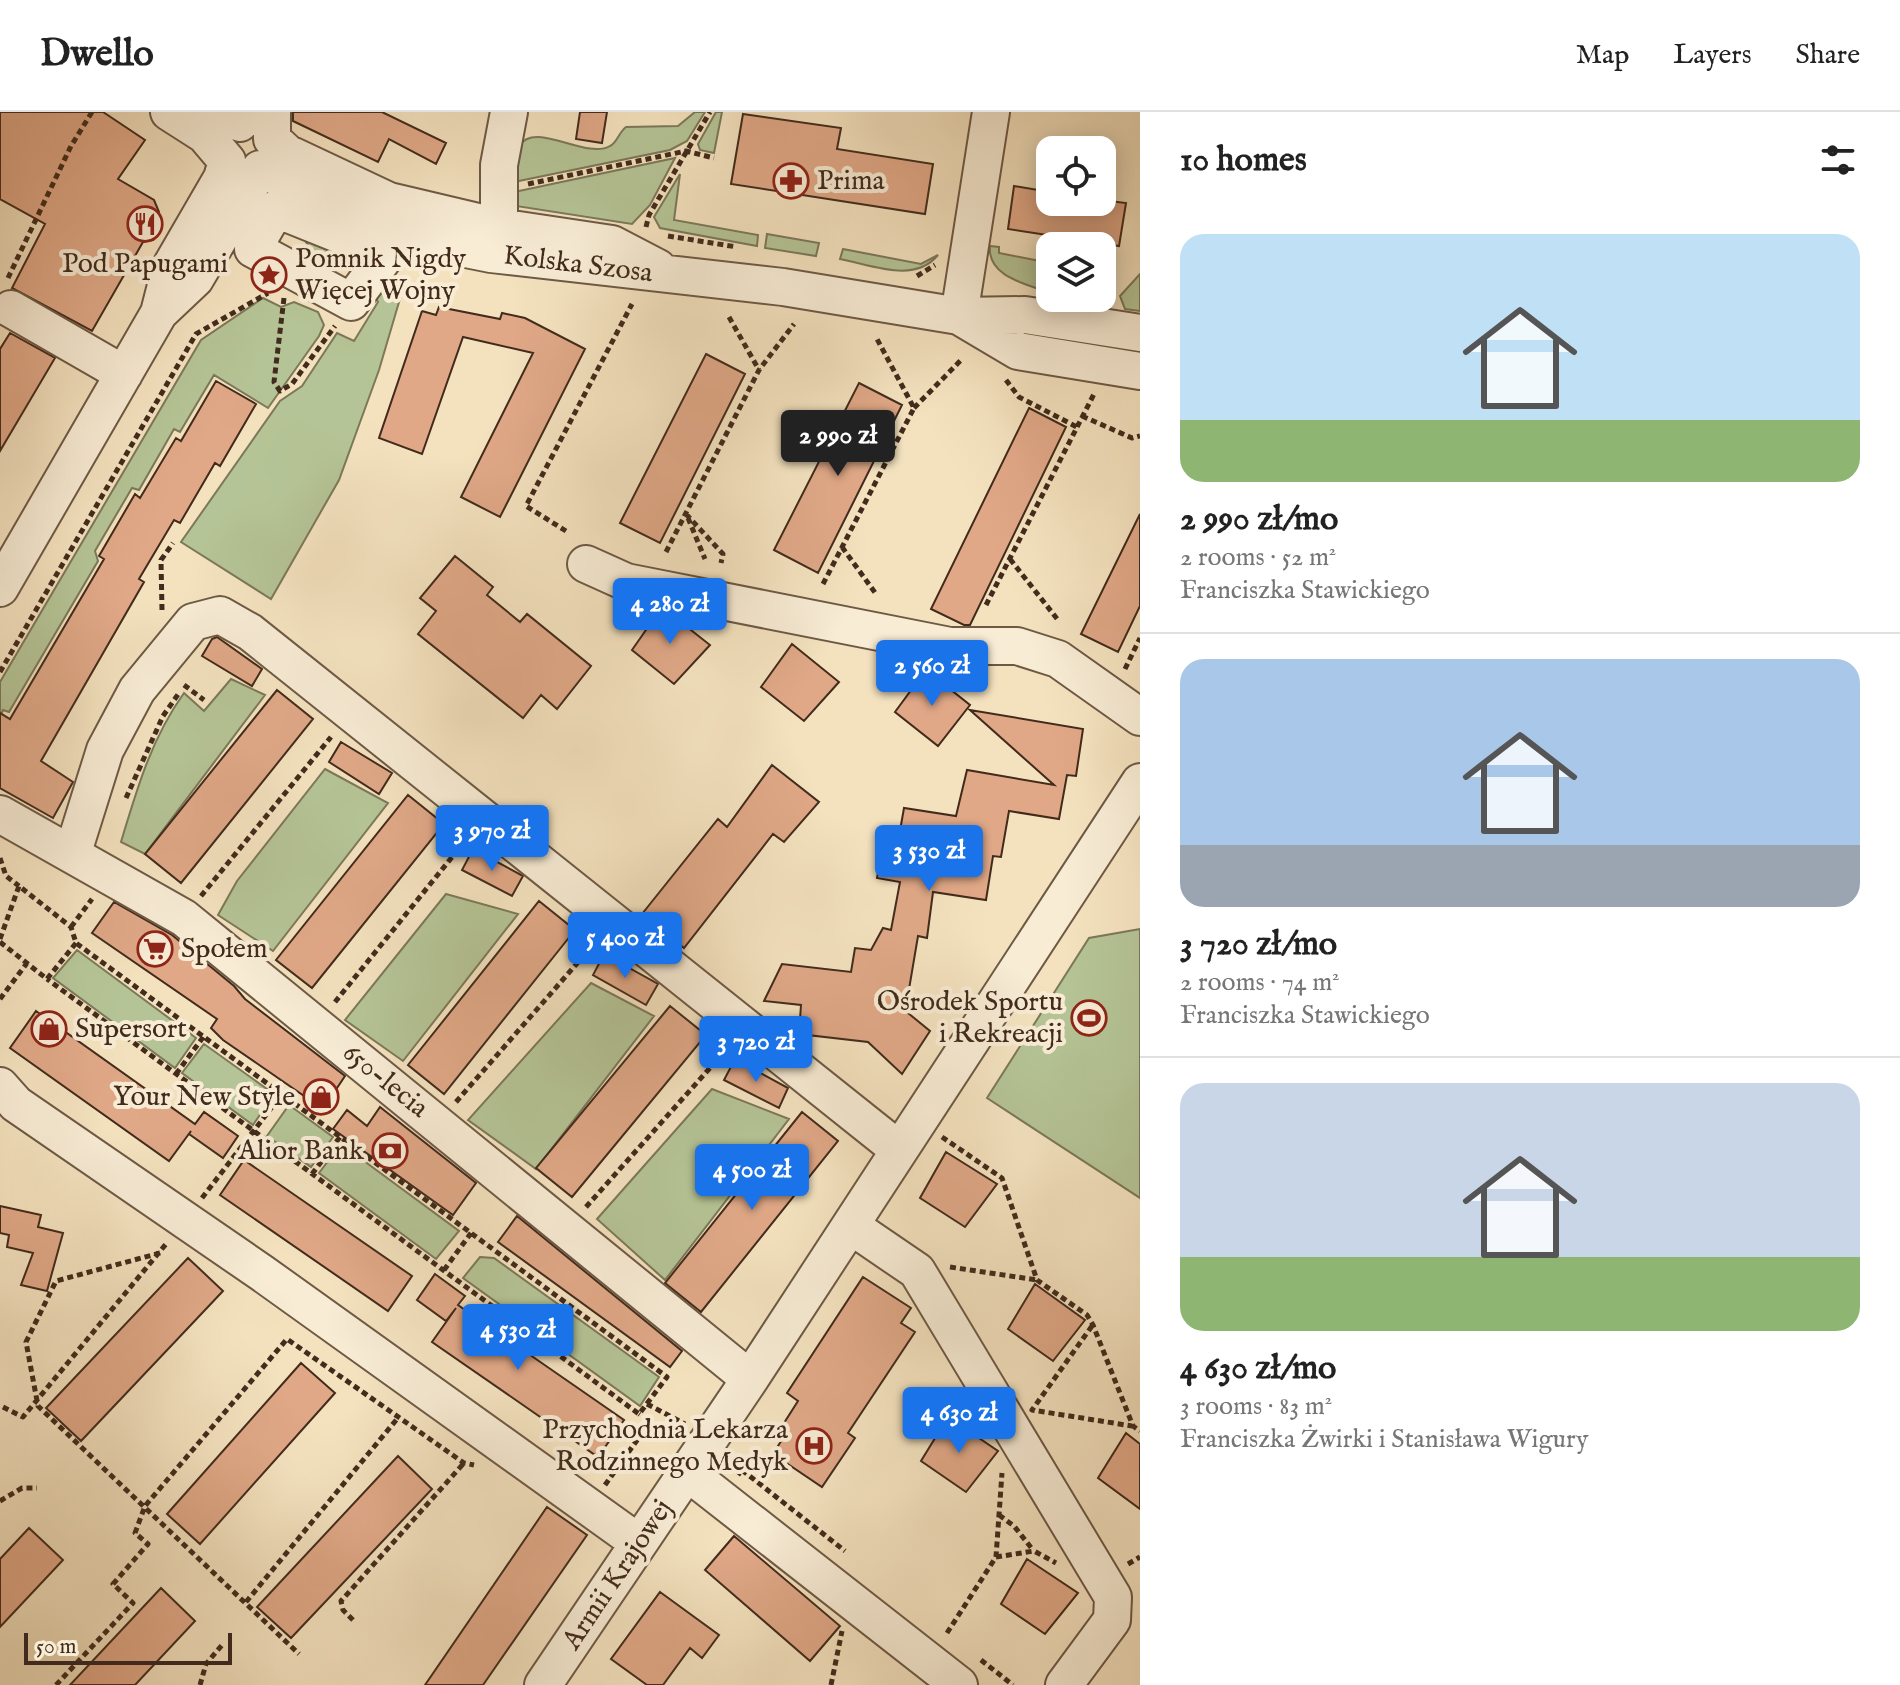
<!DOCTYPE html>
<html lang="en">
<head>
<meta charset="utf-8">
<style>
  body { margin:0; font-family:"IM FELL English",serif; background:#f6f6f6; color:#222; height:100vh; display:flex; flex-direction:column; font-size:30px; white-space:nowrap }
  * { box-sizing:border-box; margin:0 }
  p { font-size:26px; color:#767676 }
  .icon { flex:none; width:44px; height:44px; fill:none; stroke:currentColor; stroke-width:2; stroke-linecap:round; stroke-linejoin:round }
  .map { position:relative; flex:1; overflow:hidden }
  .side { display:flex; flex-direction:column; background:#fff; width:760px }
  .side>* { flex:none }
  .tools { position:absolute; left:1036px; top:24px; display:grid; gap:16px }
  .tools a { display:grid; place-items:center; width:80px; height:80px; border-radius:16px; background:#fff; box-shadow:0 4px 20px #0003; font-size:40px }
  .scale { position:absolute; left:24px; bottom:20px; width:208px; box-sizing:border-box; padding-left:8px; border:4px solid #422b1c; border-top:0; font-size:22px; line-height:28px; white-space:nowrap; color:#422b1c; -webkit-text-stroke:6px #f8ecd5; paint-order:stroke }
  .price { position:absolute; translate:-50% -68px; padding:0 18px; border-radius:8px; background:#1a73e8; color:#fff; font-size:26px; line-height:52px; filter:drop-shadow(0 2px 4px #0008) }
  .price::after { content:''; position:absolute; left:50%; top:48px; width:24px; height:18px; margin-left:-12px; background:inherit; clip-path:polygon(0 0,100% 0,50% 100%) }
  .price.current { background:#222; color:#fff }
  ul { padding:0; list-style:none }
  li { display:grid; align-content:center; gap:16px; height:424px; padding:0 40px }
  li+li { border-top:2px solid #e0e0e0 }
  li span { display:grid; place-items:center; height:248px; border-radius:24px; color:#555 }
  li>.icon { margin-inline-start:auto }
  span .icon { width:144px; height:144px; fill:#fffc; stroke-width:1 }
  li b { font-size:34px }
  h2 { display:flex; justify-content:space-between; align-items:center; height:96px; padding:0 40px; font-size:34px }
  header { display:flex; align-items:center; gap:48px; box-sizing:border-box; height:112px; padding:0 40px; background:#fff; border-bottom:2px solid #e0e0e0 }
  header strong { font-size:38px }
  nav { display:flex; gap:44px; margin-inline-start:auto; font-size:28px }
  main { display:flex; flex:1; min-height:0 }
  .map>svg:first-child { display:block }
  .green { fill:#b5c496; stroke:#7c7859; stroke-width:2 }
  .building { fill:#e0a887; stroke:#422b1c; stroke-width:2 }
  .lines { fill:none; stroke-linecap:round; stroke-linejoin:round }
  .minor-casing { stroke:#6e5945; stroke-width:40 }
  .path { stroke:#422b1c; stroke-width:5; stroke-dasharray:6 4; stroke-linecap:butt }
  .minor { stroke:#f8ecd5; stroke-width:36 }
  .labels { text-anchor:middle; dominant-baseline:central; stroke-width:8; stroke-linejoin:round; paint-order:stroke }
  .poi-label { font-size:28px; fill:#422b1c; stroke:#f8ecd5; text-anchor:start }
  .street-label { font-size:28px; fill:#422b1c; stroke:#f8ecd5 }
</style>
</head>
<body>
<header>
<strong>Dwello</strong>
<nav><a>Map</a><a>Layers</a><a>Share</a></nav>
</header>
<main>
<div class="map">
<svg width="1140" height="1573" viewBox="0 0 1140 1573">
  <rect width="100%" height="100%" fill="#f4e2bf"/>
  <filter id="stains"><feTurbulence type="fractalNoise" baseFrequency=".0025" numOctaves="4"/><feColorMatrix values="0 0 0 0 .2 0 0 0 0 .09 0 0 0 0 .02 0 0 0 .5 -.17"/></filter>
  <radialGradient id="worn" r=".72"><stop offset=".6" stop-color="#630" stop-opacity="0"/><stop offset="1" stop-color="#630" stop-opacity=".3"/></radialGradient>
  <path class="green" d="M695 0H705L687 29 670 38 509 71C511 60 513 44 519 34 535 8 586 48 610 34 617 31 619 20 626 15L678 14Z
    M716 0H722L714 41 700 38 698 32Z
    M675 46 650 93 632 112 516 94 514 80Z
    M680 62 674 108 758 123 757 134 660 116 654 105Z
    M767 122 819 131 816 144 765 136Z
    M304 127 347 142 345 147 321 153Z
    M990 134 999 135V141L1050 151V181C1027 172 987 165 990 134Z
    M843 137 921 152 938 143C914 172 872 153 840 147Z
    M378 162 404 173 379 258 339 368 271 487 181 430 280 289 302 274 337 221 354 229 378 190 369 172Z
    M1140 162V199L1125 197 1120 184Z
    M263 186 281 195 294 190 318 200 324 213 319 224 268 296 214 263 180 320 174 317 139 378 132 376 95 439 98 449 9 600 3 598 0 605V570L201 228Z
    M231 567 265 583 145 742 121 730C137 677 151 627 184 581L204 599Z
    M325 657 388 691 273 839 218 803 237 769Z
    M446 782 518 802 403 949 345 908Z
    M1140 817V1086L987 986 1089 826Z
    M77 838 196 926 175 956 53 866Z
    M591 871 654 904 536 1057 468 1008Z
    M204 932 274 982 253 1013 182 961Z
    M712 977 789 1007 665 1168 597 1107Z
    M289 993 333 1025 311 1055 267 1024Z
    M341 1032 459 1119 436 1147 319 1061Z
    M480 1145 494 1146 659 1265 640 1294 463 1166Z"/>
  <path class="building" d="M0 0H103L145 28 118 67 154 88 159 100 150 117 153 128 143 130 92 219 12 176 45 112 0 87Z
    M293 0H382L446 31 436 52 389 27 378 50 293 9Z
    M580 0H607L602 31 576 27Z
    M743 2 841 16 837 37 933 52 925 102 731 72Z
    M1014 74 1050 80V90L1102 88 1126 91 1119 134 1008 117Z
    M439 195 500 207 502 201 525 206 585 237 500 405 461 385 533 241 463 225 422 342 379 326 422 199 436 203Z
    M10 221 55 246 0 339V237Z
    M706 242 745 262 660 431 620 411Z
    M216 269 256 292 220 354 215 351 180 411 174 408 139 467 144 470 41 649 73 670 53 706 0 676V601L10 607 104 447 99 444 135 382 140 386 176 326 181 329Z
    M859 271 902 293 818 461 774 438Z
    M1029 296 1066 315 970 513H964L931 497Z
    M1140 402V494L1118 540 1081 522Z
    M455 444 493 475 487 483 520 510 527 502 591 554 557 597 541 583 523 606 418 522 436 499 420 486Z
    M660 498 668 500 710 533 674 572 632 538Z
    M217 525 262 557 252 574 202 544 212 527Z
    M792 532 839 570 804 609 761 575Z
    M926 558 970 593 938 634 895 600Z
    M277 578 313 607 181 771 145 742Z
    M970 598 1083 617 1076 664 1067 663 1059 707 1009 699 1001 745 993 744 986 788 933 780 927 826 918 824 907 889 908 901 930 919 902 962 868 930 799 922 801 893 764 889 782 852 851 860 855 836 871 838 883 816 891 818 900 770 877 766 884 728 898 730 904 696 956 704 967 658 1054 673Z
    M341 630 392 661 379 682 329 650Z
    M772 653 819 690 784 730 773 722 684 836 642 802 718 707 727 715Z
    M408 683 444 712 312 876 276 848Z
    M473 737 523 764 512 784 462 758Z
    M539 789 575 818 444 982 408 953Z
    M114 790 172 823 234 874 245 887 345 964 323 997 223 928 211 916 217 907 92 821Z
    M604 842 658 872 646 893 593 863Z
    M670 894 706 923 572 1085 536 1056Z
    M36 899 195 1012 204 1000 238 1024 223 1046 189 1022 191 1019 169 1049 10 936Z
    M735 947 788 976 779 996 724 968Z
    M380 995 476 1071 453 1103 333 1017 347 998 367 1014Z
    M802 1000 838 1029 701 1200 665 1171Z
    M946 1040 997 1072 965 1115 920 1086Z
    M244 1048 412 1164 388 1199 220 1083Z
    M0 1094 41 1103 38 1115 63 1121 47 1179 21 1173 33 1141 7 1135 9 1123 0 1121Z
    M517 1104 682 1239 670 1255 498 1130Z
    M188 1146 223 1179 81 1329 46 1296Z
    M435 1162 465 1184 458 1193 624 1308 598 1345 432 1230 456 1196 446 1209 417 1188Z
    M863 1165 911 1196 901 1211 915 1220 848 1321 855 1326 822 1375 773 1342 783 1326 777 1322 798 1289 787 1281Z
    M1035 1172 1085 1208 1053 1249 1008 1217Z
    M301 1251 335 1281 200 1432 167 1402Z
    M948 1305 998 1339 966 1380 921 1349Z
    M1126 1321 1140 1332V1397L1098 1366Z
    M398 1344 432 1377 291 1526 257 1495Z
    M547 1395 587 1423 483 1573H425Z
    M29 1416 63 1448 0 1515V1447Z
    M734 1424 840 1514 810 1549 705 1458Z
    M1027 1447 1078 1481 1045 1522 1001 1492Z
    M161 1476 195 1509 135 1573H70Z
    M660 1480 719 1523 702 1546 690 1536 663 1573H647L611 1547Z"/>
  <g class="lines">
    <defs>
      <path id="minor" d="M218 0 240 11 243 0
        M272 0V27L287 41 389 89 499 115 612 132 658 156
        M499 115V53L509 0
        M378 138 276 97 253 137 351 190 387 142
        M11 197 124 262
        M159 201 171 154 222 66 227 49 205 23 169 0
        M959 204 991 0
        M959 204 1018 239 1140 259
        M586 452 626 470 950 534H1017L1058 547 1140 605
        M0 476 159 201 195 167 260 57 381 114 416 127 491 142 783 175 959 204 1025 203 1140 221
        M0 702 184 806 750 1267
        M73 740 105 638 137 578 193 510 220 503 250 520 898 1037
        M0 974 16 992 262 1161 639 1431
        M851 1114 917 1159 1113 1485 1112 1508 1064 1573
        M687 1360 959 1573
        M543 1573 750 1267 1140 670"/>
    </defs>
    <use href="#minor" class="minor-casing"/>
    <path class="path" d="M528 72 686 39 714 46
      M646 115 649 103 710 0
      M668 124 737 135
      M917 164 935 153
      M8 166 71 34 92 0
      M284 186 274 270 280 279 292 272 335 214
      M729 205 759 258
      M1006 268 1019 285 1077 315
      M914 296 963 246
      M1082 304 1132 326 1140 324
      M686 402 723 442 721 451
      M688 406 705 447
      M566 419 526 394 632 192
      M842 435 876 482
      M666 440 759 258 794 212
      M1010 447 1058 508
      M823 472 914 296 877 227
      M986 493 1094 282
      M162 498 161 448 173 431
      M1125 557 1140 526
      M0 560 196 222 268 181
      M184 573 204 588
      M126 686 163 604 179 581
      M0 746 6 764 19 774
      M201 784 331 625
      M71 815 92 787
      M0 827 19 774 71 815 76 831 667 1265 639 1302 47 867
      M0 830 47 867 76 831
      M0 887 27 851
      M335 890 465 729
      M176 962 204 924
      M456 990 594 832
      M942 1025 1002 1066 1037 1168 1087 1203 1093 1213 1133 1314 1140 1319
      M312 1062 340 1025
      M202 1086 282 982
      M586 1095 726 938
      M160 1141 56 1169 26 1230 38 1294 299 1542
      M950 1155 1037 1168
      M444 1158 471 1121
      M1092 1214 1032 1298 1132 1314
      M647 1292 685 1312
      M3 1295 23 1305 166 1132
      M736 1343 742 1358 738 1363
      M742 1358 845 1439
      M605 1373 650 1310 639 1302
      M0 1389 22 1376H37
      M999 1403 1014 1414 1033 1438
      M996 1445 1034 1439 1056 1451
      M1128 1452 1140 1445
      M246 1490 397 1307
      M353 1508 343 1498 341 1489 464 1351
      M947 1521 996 1445 1002 1361
      M981 1548 1013 1573
      M56 1573 133 1491 113 1472 148 1432 135 1421 145 1394 287 1227 464 1351 474 1353
      M200 1573 206 1552 222 1533
      M831 1573 842 1519"/>
    <use href="#minor" class="minor"/>
  </g>
  <defs>
    <symbol id="pharmacy-ring" viewBox="-11 -11 22 22"><circle r="9.5" fill="#f8ecd5" stroke="#8f2418" stroke-width="1.5"/><path d="M-2-6h4v4h4v4h-4v4h-4v-4h-4v-4h4Z" fill="#8f2418"/></symbol>
    <symbol id="restaurant-ring" viewBox="-11 -11 22 22"><circle r="9.5" fill="#f8ecd5" stroke="#8f2418" stroke-width="1.5"/><path d="M-5-6h1v4h1v-4h1v4h1v-4h1v5L-1.5 .5V6h-2V.5L-5-1ZM5-6V6H3V1.5H1.5Q1.5-4 5-6Z" fill="#8f2418"/></symbol>
    <symbol id="sight-ring" viewBox="-11 -11 22 22"><circle r="9.5" fill="#f8ecd5" stroke="#8f2418" stroke-width="1.5"/><path d="M0-6L1.8-2.2L6-1.7L2.9 1.2L3.7 5.4L0 3.3L-3.7 5.4L-2.9 1.2L-6-1.7L-1.8-2.2Z" fill="#8f2418"/></symbol>
    <symbol id="supermarket-ring" viewBox="-11 -11 22 22"><circle r="9.5" fill="#f8ecd5" stroke="#8f2418" stroke-width="1.5"/><path d="M-6-5.5h2.5l.6 2H6L4.5 2H-2.5L-4.4-4H-6ZM-1.5 3.2a1.3 1.3 0 1 0 .1 0ZM3 3.2a1.3 1.3 0 1 0 .1 0Z" fill="#8f2418"/></symbol>
    <symbol id="stadium-ring" viewBox="-11 -11 22 22"><circle r="9.5" fill="#f8ecd5" stroke="#8f2418" stroke-width="1.5"/><path d="M0-5a6.5 5 0 1 0 0 10a6.5 5 0 1 0 0-10ZM-3.5-1.8h7v3.6h-7Z" fill="#8f2418"/></symbol>
    <symbol id="shop-ring" viewBox="-11 -11 22 22"><circle r="9.5" fill="#f8ecd5" stroke="#8f2418" stroke-width="1.5"/><path d="M-5-2.5h2.3a2.7 3.5 0 0 1 5.4 0H5L5.5 6h-11ZM-1.5-2.5h3a1.5 2.3 0 0 0-3 0Z" fill="#8f2418"/></symbol>
    <symbol id="bank-ring" viewBox="-11 -11 22 22"><circle r="9.5" fill="#f8ecd5" stroke="#8f2418" stroke-width="1.5"/><path d="M-6-4H6V4H-6ZM0-2.3a2.3 2.3 0 1 0 0 4.6a2.3 2.3 0 1 0 0-4.6Z" fill="#8f2418"/></symbol>
    <symbol id="hospital-ring" viewBox="-11 -11 22 22"><circle r="9.5" fill="#f8ecd5" stroke="#8f2418" stroke-width="1.5"/><path d="M-5-5h3v3.5h4V-5h3V5h-3V1.5h-4V5h-3Z" fill="#8f2418"/></symbol>
  </defs>
  <g fill-rule="evenodd">
    <use href="#pharmacy-ring" x="771" y="49" width="40" height="40"/>
    <use href="#restaurant-ring" x="125" y="92" width="40" height="40"/>
    <use href="#sight-ring" x="249" y="143" width="40" height="40"/>
    <use href="#supermarket-ring" x="135" y="817" width="40" height="40"/>
    <use href="#stadium-ring" x="1069" y="886" width="40" height="40"/>
    <use href="#shop-ring" x="29" y="897" width="40" height="40"/>
    <use href="#shop-ring" x="301" y="965" width="40" height="40"/>
    <use href="#bank-ring" x="370" y="1019" width="40" height="40"/>
    <use href="#hospital-ring" x="794" y="1314" width="40" height="40"/>
  </g>
  <g class="labels">
    <g class="poi-label">
      <text x="817" y="69">Prima</text>
      <text x="295" y="147">Pomnik Nigdy<tspan x="295" dy="32">Więcej Wojny</tspan></text>
      <text x="145" y="152" text-anchor="middle">Pod Papugami</text>
      <text x="181" y="837">Społem</text>
      <text x="1063" y="890" text-anchor="end">Ośrodek Sportu<tspan x="1063" dy="32">i Rekreacji</tspan></text>
      <text x="75" y="917">Supersort</text>
      <text x="295" y="985" text-anchor="end">Your New Style</text>
      <text x="364" y="1039" text-anchor="end">Alior Bank</text>
      <text x="788" y="1318" text-anchor="end">Przychodnia Lekarza<tspan x="788" dy="32">Rodzinnego Medyk</tspan></text>
    </g>
    <g class="street-label">
      <text transform="translate(578 153) rotate(7)">Kolska Szosa</text>
      <text transform="translate(385 969) rotate(39)">650-lecia</text>
      <text transform="translate(618 1463) rotate(-56)">Armii Krajowej</text>
    </g>
  </g>
  <rect width="100%" height="100%" filter="url(#stains)"/>
  <rect width="100%" height="100%" fill="url(#worn)"/>
</svg>
<div class="tools">
<a><svg class="icon" aria-label="locate" viewBox="0 0 24 24"><circle cx="12" cy="12" r="6"/><path d="M12 2v4M12 18v4M2 12h4M18 12h4"/></svg></a>
<a><svg class="icon" aria-label="layers" viewBox="0 0 24 24"><path d="M12 4l9 5-9 5-9-5zM3 14l9 5 9-5"/></svg></a>
</div>
<div class="scale">50 m</div>
<b class="price current" style="left:838px;top:366px">2 990 zł</b>
<b class="price" style="left:670px;top:534px">4 280 zł</b>
<b class="price" style="left:932px;top:596px">2 560 zł</b>
<b class="price" style="left:492px;top:761px">3 970 zł</b>
<b class="price" style="left:929px;top:781px">3 530 zł</b>
<b class="price" style="left:625px;top:868px">5 400 zł</b>
<b class="price" style="left:756px;top:972px">3 720 zł</b>
<b class="price" style="left:752px;top:1100px">4 500 zł</b>
<b class="price" style="left:518px;top:1260px">4 530 zł</b>
<b class="price" style="left:959px;top:1343px">4 630 zł</b>
</div>
<section class="side">
<h2>10 homes<svg class="icon" aria-label="filters" viewBox="0 0 24 24"><path d="M4 7h16M4 17h16"/><circle cx="9" cy="7" r="2"/><circle cx="15" cy="17" r="2"/></svg></h2>
<ul>
<li><span style="background:linear-gradient(#bfe0f5 75%,#8fb573 0)"><svg class="icon" aria-label="home" viewBox="0 0 24 24"><path d="M3 11l9-7 9 7M6 9v11h12V9"/></svg></span><div><b>2 990 zł/mo</b><p>2 rooms · 52 m²</p><p>Franciszka Stawickiego</p></div></li>
<li><span style="background:linear-gradient(#a9c7e8 75%,#9aa5b1 0)"><svg class="icon" aria-label="home" viewBox="0 0 24 24"><path d="M3 11l9-7 9 7M6 9v11h12V9"/></svg></span><div><b>3 720 zł/mo</b><p>2 rooms · 74 m²</p><p>Franciszka Stawickiego</p></div></li>
<li><span style="background:linear-gradient(#c9d6e8 70%,#8fb573 0)"><svg class="icon" aria-label="home" viewBox="0 0 24 24"><path d="M3 11l9-7 9 7M6 9v11h12V9"/></svg></span><div><b>4 630 zł/mo</b><p>3 rooms · 83 m²</p><p>Franciszka Żwirki i Stanisława Wigury</p></div></li>
</ul>
</section>
</main>
</body>
</html>
